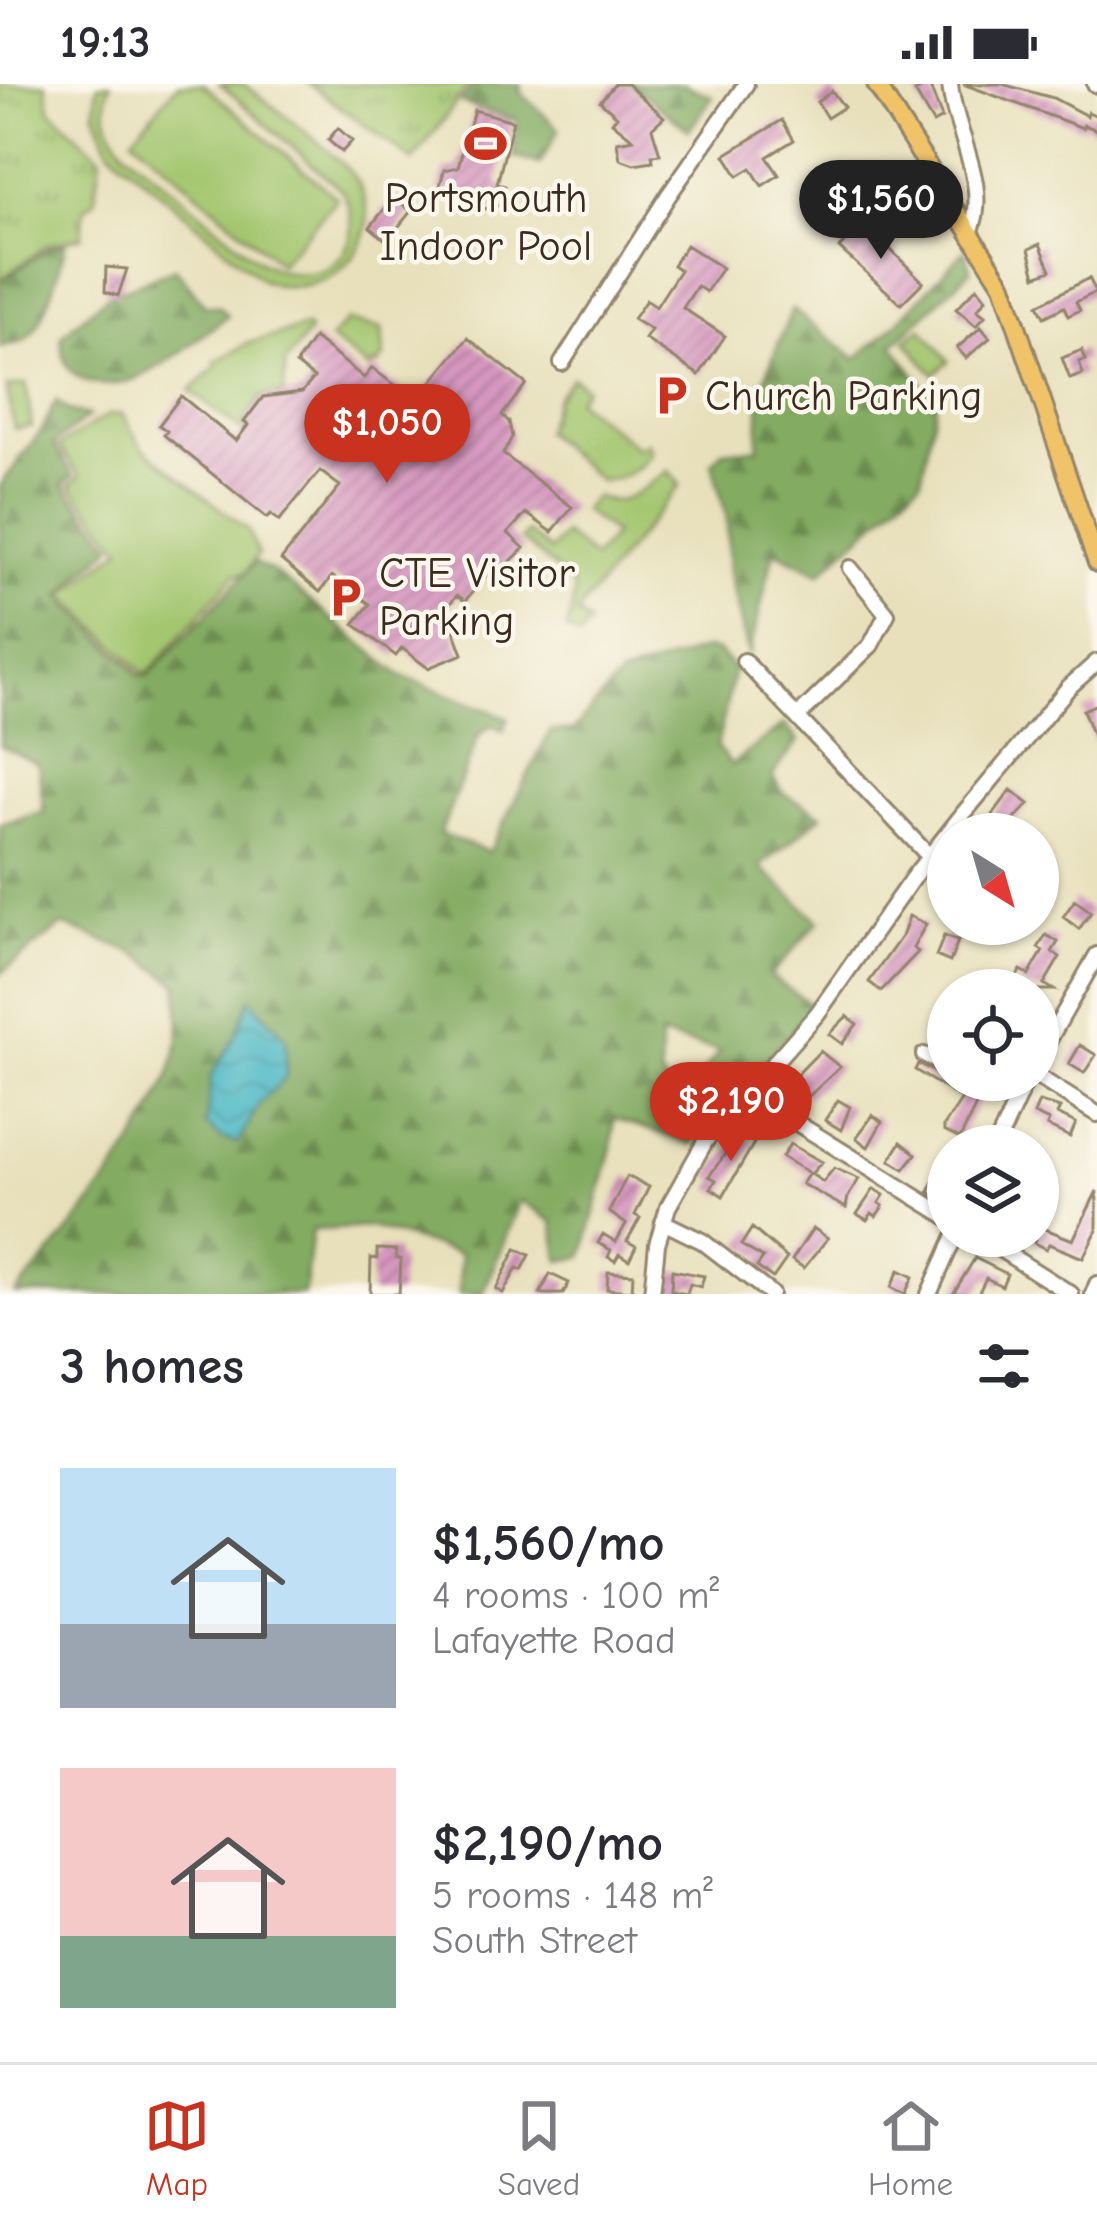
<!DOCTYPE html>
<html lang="en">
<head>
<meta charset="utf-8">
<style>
  body { margin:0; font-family:"Comic Neue",sans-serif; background:#f7f7f7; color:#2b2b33; height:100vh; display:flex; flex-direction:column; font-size:45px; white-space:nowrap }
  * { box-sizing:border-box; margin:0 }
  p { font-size:39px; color:#7c7c81 }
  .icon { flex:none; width:66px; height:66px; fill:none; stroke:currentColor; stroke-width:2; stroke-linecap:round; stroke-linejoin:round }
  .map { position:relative; height:1210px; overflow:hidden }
  .drawer { display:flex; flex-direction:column; background:#fff; flex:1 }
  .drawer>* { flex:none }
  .needle { width:78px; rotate:143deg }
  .controls { position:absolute; left:927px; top:729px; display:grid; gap:24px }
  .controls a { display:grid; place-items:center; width:132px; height:132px; border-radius:50%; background:#fff; box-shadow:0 3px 9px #0004; font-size:60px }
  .price { position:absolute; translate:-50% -102px; padding:0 27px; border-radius:42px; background:#c8321e; color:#fff; font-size:39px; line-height:78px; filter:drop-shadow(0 3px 6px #0008) }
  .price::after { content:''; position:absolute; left:50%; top:72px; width:36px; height:27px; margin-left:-18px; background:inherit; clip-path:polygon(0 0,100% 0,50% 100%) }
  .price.selected { background:#222; color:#fff }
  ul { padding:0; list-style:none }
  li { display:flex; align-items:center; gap:36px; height:300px; padding:0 60px }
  li span { display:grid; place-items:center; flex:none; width:336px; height:240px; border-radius:0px; color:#555 }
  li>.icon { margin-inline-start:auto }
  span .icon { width:144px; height:144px; fill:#fffc; stroke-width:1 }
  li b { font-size:51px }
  h2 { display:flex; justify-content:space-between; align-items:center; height:144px; padding:0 60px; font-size:51px }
  .status { display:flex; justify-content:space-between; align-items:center; height:84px; padding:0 60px; background:#fff; direction:ltr }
  .status svg { height:33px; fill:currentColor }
  .tabs { display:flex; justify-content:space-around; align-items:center; height:168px; border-top:3px solid #e1e1e2; background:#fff; font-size:33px; color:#7c7c81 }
  .tabs a { display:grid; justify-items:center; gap:6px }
  .tabs .selected { color:#c8321e }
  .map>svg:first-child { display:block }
  .green { fill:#a4c66f; stroke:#707846; stroke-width:3 }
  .forest { fill:url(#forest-firs); stroke:#5f6a40; stroke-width:3 }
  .park { fill:url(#park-tufts); stroke:#707846; stroke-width:3 }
  .water { fill:url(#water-waves); stroke:#427171; stroke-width:3 }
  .building { fill:url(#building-hatch) }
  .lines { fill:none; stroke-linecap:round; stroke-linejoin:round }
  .minor-casing { stroke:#92856c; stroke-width:20 }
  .major-casing { stroke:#92856c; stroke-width:22 }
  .minor { stroke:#fff; stroke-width:14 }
  .major { stroke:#f1c369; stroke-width:16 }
  .labels { text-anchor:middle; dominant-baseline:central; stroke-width:9; stroke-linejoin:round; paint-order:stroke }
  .poi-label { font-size:42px; fill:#3b2a1e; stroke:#fbf7ec; text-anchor:start }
</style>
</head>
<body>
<div class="status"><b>19:13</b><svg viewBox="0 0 49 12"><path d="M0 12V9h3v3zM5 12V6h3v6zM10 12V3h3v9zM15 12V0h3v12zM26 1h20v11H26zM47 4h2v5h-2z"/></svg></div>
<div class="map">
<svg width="1097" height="1210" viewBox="0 0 1097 1210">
  <defs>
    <pattern id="forest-firs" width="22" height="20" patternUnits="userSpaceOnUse" patternTransform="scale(3)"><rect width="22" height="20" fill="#83ab62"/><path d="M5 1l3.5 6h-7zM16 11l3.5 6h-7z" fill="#6c8b50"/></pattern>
    <pattern id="park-tufts" width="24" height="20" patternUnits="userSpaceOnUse" patternTransform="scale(3)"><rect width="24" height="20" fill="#a4c66f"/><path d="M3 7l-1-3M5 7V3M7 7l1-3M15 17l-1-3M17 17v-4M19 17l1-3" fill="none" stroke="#87a15b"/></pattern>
    <pattern id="water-waves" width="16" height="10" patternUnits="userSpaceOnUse" patternTransform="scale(3)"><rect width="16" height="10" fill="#4ab8c4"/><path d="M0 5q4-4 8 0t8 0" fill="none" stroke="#3f969f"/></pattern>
    <pattern id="building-hatch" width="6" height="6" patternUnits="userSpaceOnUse" patternTransform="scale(3)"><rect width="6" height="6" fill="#d797c0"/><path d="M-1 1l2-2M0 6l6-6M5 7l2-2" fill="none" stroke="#b07b9b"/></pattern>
  </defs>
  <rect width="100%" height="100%" fill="#fbf7ec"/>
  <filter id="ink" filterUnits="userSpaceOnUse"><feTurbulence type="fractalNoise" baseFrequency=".00833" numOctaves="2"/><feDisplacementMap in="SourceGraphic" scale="24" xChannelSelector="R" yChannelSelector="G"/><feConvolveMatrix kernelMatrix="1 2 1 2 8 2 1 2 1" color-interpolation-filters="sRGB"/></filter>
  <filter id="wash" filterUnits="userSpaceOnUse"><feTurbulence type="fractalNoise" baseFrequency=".004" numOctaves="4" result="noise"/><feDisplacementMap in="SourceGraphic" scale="48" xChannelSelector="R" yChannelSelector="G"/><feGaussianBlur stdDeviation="2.7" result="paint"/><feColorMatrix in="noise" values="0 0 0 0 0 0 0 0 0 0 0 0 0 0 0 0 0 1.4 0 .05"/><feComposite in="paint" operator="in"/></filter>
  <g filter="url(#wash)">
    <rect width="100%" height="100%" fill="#e8e0bb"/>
    <path class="green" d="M98 0H111C100 26 108 45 125 66L250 170C311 217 376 174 342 106L220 0H244C272 23 342 71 358 99 393 162 323 222 262 196L109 65 95 28Z
      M178 0H203L337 114 280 180 133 53Z
      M347 237 382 245 384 273 377 282 374 280 369 285 330 255Z
      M306 243 309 248 285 280 284 309 262 312 242 338 246 342 242 347 190 307 217 282 215 278 250 259Z
      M921 244 949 277 934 290 906 257Z
      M572 293 585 303 576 316 639 365 647 358 651 367C642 386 621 396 600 397L544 348 556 314Z
      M26 300 32 342 14 345 7 303Z
      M122 330 142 363 248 446 258 470 246 489 235 491 149 588 144 589 64 511 122 464 70 401 80 393 59 362 108 331Z
      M669 387 680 401 577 529 589 540 580 553 567 546 575 509 571 498 521 455 527 448 550 467 564 450 594 474 614 450 583 426 595 412C627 428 645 400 669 387Z"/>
    <path class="forest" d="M475 0H521L520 8 559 45 540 80 514 73 517 36 461 19Z
      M631 0H683L713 13 689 46Z
      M65 160C61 183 45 238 28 254 22 260 9 261 0 264V198L49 164Z
      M965 166 971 186 893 261 936 319 921 396 820 489 774 467 749 572 729 489 727 435 712 379 723 367 758 364 760 307 792 225 856 275 895 241Z
      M175 184 205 222H219L228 232C191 258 134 316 86 297 66 289 60 273 62 251L106 213Z
      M56 317 68 327 89 332 53 360 73 392 63 400 113 461 60 512 140 591 148 592 255 479 274 488 401 592 508 634 504 647 491 641 479 651 440 750 489 768 550 647H573L620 592 706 565 717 567 734 585 717 663 731 681 784 640 798 657 772 692 783 709 822 731 760 783 819 837 770 892 814 923 727 1017 692 1009 694 998 720 967 661 952 660 991 704 1044 692 1060 614 1034 612 1063 583 1173 560 1177 553 1138 520 1116 483 1210H459L460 1170 372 1143 312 1146 304 1210H15C67 1153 169 1032 179 955 181 938 178 918 178 900L137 870 63 841 0 890V740L44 728 38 680 0 661V402L42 346Z"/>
    <path class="park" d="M0 0H46L50 25 101 73 95 116 84 125 82 152 47 161 0 196Z
      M309 0H470L413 77Z"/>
    <path class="water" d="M250 915 286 954V993L260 1019 238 1059 221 1054 206 1041 211 992 235 953Z"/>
    <g id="blocks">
      <path class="building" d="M615 0H627L664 33 652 44 660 70 652 71 653 77 634 80 620 75 617 58 633 55 612 38 617 32 600 17Z
        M929 0 942 34 933 39 915 8Z
        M963 0H1002L1053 14 1087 32 1088 28 1097 32V46L1084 41 1083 44Z
        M832 7 844 23 827 34 817 18Z
        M474 26 513 37 497 100 505 102 500 121 472 128 461 111 439 106 444 86 458 83Z
        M782 36 794 56 767 73 779 91 762 102 751 84 738 92 725 71Z
        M338 44 352 57 342 68 328 56Z
        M869 81 884 94 855 119 847 110 866 93 862 88Z
        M394 113 411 127 387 157 370 143Z
        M868 135 887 154 883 158 923 198 901 220 839 164Z
        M1040 160 1051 186 1036 192 1029 165Z
        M686 161 722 184 706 208 697 202 683 224 725 252 699 291 645 255 651 246 633 235 646 216 656 223 680 186 673 181Z
        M106 183 127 185 118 212 105 208Z
        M1089 194 1096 208 1076 218 1080 226 1068 232 1064 223 1044 233 1038 221Z
        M977 203 986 215 977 226 985 232 976 242 956 225Z
        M981 243 990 254 966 274 957 264Z
        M314 254 364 294 372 284 416 317 468 254 526 300 502 331 509 338 512 353 503 370 572 423 552 448 526 429 508 449 524 464 499 489 493 483 465 517 457 511 442 529 450 535 463 570 428 584 402 564 396 572 354 540 370 520 332 492 320 508 281 476 340 402 320 387 279 437 271 430 267 434 164 351 167 347 159 341 181 312 236 357 248 341 244 338 263 313 302 308 314 294 296 280Z
        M1082 266 1086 276 1079 278 1083 290 1070 295 1062 274Z
        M1097 620V660H1096L1083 626Z
        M1011 706 1029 720 1000 750H978Z
        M1075 816 1091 828 1079 845 1063 833Z
        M909 832 926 840 913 864 918 868 881 907 869 898 903 850Z
        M1046 851 1058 858 1052 868 1060 873 1044 900 1054 906H1031L1014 896 1021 886 1029 891 1043 867 1038 864Z
        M944 852 958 857 950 878 936 872Z
        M847 932 857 940 842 960 829 950Z
        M1080 961 1096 971 1084 989 1069 980Z
        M820 967 840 983 808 1013 803 1008 796 1015 784 1004Z
        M918 980 981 1011 960 1055 944 1047V1042L962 1015 915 986Z
        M838 1016 850 1023 841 1046 825 1036Z
        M1039 1018 1060 1024 1057 1030 1076 1039 1070 1053 1047 1042 1049 1037 1034 1030Z
        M873 1031 882 1038 868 1063 856 1054Z
        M740 1050 754 1059 723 1112 711 1104 716 1096 709 1092Z
        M901 1058 916 1070 904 1085 890 1076Z
        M790 1060 822 1078 811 1090 823 1098 834 1084 859 1095 848 1113 846 1124 802 1100 809 1089 782 1073Z
        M627 1092 649 1103 635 1131 640 1134 627 1157 636 1162 629 1176 619 1170 615 1177 608 1173 611 1166 598 1159 603 1150 616 1158 626 1140 609 1128Z
        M935 1095 948 1100V1119L929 1108Z
        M874 1105 884 1111 879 1119 883 1122 876 1132 872 1129 867 1136 857 1130Z
        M1097 1107V1146L1083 1174 1049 1160 1046 1165 1034 1159 1038 1142 1073 1156Z
        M752 1144 787 1174 773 1194 757 1183 763 1174 741 1161Z
        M813 1144 828 1154 804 1184 792 1176Z
        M377 1165 396 1166V1174L401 1175 399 1210H370L371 1174 377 1175Z
        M516 1165 530 1171 522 1186 517 1184 503 1209 496 1205Z
        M975 1174 1007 1190 1002 1202 986 1194 978 1210H953Z
        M672 1186 704 1192 701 1203 690 1200 687 1210 671 1207Z
        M899 1186 913 1193 905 1210 891 1203Z
        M608 1188 633 1190 632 1207 607 1205Z
        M550 1190 569 1199 563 1210H540Z"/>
    </g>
  </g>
  <g filter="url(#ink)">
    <use href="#blocks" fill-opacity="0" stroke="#92856c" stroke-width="3"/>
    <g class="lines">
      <defs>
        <path id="minor" d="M950 0C954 48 990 100 971 146
          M1095 0 1097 1
          M562 279 668 112 746 0
          M744 577 929 772
          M798 632 871 561 887 530 850 484
          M924 971 948 982
          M1038 975 1097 871
          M1038 993 1097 1030
          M978 996 1016 1017
          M800 1041 948 1133
          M996 1062 1026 996
          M663 1138 702 1157 771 1210
          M979 1152 1071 1210
          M652 1210 657 1160 668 1123 706 1056 817 930 914 792 963 730 1069 603 1097 578
          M929 1210 955 1152
          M1093 1210 1097 1200"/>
        <path id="major" d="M876 0 1003 201 1097 479"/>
      </defs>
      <use href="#minor" class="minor-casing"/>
      <use href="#major" class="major-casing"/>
      <use href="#minor" class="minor"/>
      <use href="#major" class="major"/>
    </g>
  </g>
  <defs>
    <symbol id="stadium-bare" viewBox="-9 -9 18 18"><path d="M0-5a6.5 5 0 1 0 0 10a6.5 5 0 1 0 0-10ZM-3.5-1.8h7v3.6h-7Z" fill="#c8321e" stroke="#fbf7ec" stroke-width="2.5" paint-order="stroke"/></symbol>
    <symbol id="parking-bare" viewBox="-9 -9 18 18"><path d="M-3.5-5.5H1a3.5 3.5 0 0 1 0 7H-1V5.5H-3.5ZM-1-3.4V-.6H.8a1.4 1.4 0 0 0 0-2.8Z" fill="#c8321e" stroke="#fbf7ec" stroke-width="2.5" paint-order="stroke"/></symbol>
  </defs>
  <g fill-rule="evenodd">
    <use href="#stadium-bare" x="456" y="30" width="59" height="59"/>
    <use href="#parking-bare" x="642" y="282" width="59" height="59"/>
    <use href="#parking-bare" x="316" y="484" width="59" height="59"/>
  </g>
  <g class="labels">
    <g class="poi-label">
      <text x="486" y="114" text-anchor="middle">Portsmouth<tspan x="486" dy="48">Indoor Pool</tspan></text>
      <text x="705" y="312">Church Parking</text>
      <text x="379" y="489">CTE Visitor<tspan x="379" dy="48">Parking</tspan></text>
    </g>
  </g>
</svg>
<div class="controls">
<a><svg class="needle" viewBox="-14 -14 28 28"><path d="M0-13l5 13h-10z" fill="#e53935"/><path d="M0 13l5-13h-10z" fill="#7c7c81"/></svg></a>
<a><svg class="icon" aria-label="locate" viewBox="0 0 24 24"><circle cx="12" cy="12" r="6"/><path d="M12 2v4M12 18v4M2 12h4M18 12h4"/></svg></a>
<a><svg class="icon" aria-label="layers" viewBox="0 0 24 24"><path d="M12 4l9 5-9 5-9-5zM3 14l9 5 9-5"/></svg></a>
</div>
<b class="price selected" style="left:881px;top:178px">$1,560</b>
<b class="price" style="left:387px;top:402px">$1,050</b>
<b class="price" style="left:731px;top:1080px">$2,190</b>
</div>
<section class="drawer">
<h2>3 homes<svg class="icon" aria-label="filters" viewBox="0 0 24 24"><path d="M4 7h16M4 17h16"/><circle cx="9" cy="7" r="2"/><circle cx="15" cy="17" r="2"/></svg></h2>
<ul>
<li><span style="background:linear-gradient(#bfe0f5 65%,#9aa5b1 0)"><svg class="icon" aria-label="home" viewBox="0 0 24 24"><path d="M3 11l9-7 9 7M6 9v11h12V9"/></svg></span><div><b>$1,560/mo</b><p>4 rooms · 100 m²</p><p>Lafayette Road</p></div></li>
<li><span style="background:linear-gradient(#f6c9c9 70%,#7fa58c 0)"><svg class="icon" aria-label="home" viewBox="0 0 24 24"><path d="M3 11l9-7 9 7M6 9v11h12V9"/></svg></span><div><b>$2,190/mo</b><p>5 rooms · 148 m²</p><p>South Street</p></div></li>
</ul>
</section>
<nav class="tabs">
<a class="selected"><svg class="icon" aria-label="map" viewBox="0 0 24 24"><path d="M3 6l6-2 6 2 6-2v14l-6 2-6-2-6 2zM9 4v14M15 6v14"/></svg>Map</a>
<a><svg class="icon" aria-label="saved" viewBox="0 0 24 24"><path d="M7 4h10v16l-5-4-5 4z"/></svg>Saved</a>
<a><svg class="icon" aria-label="home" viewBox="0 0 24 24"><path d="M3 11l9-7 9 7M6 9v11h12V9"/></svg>Home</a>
</nav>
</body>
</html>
